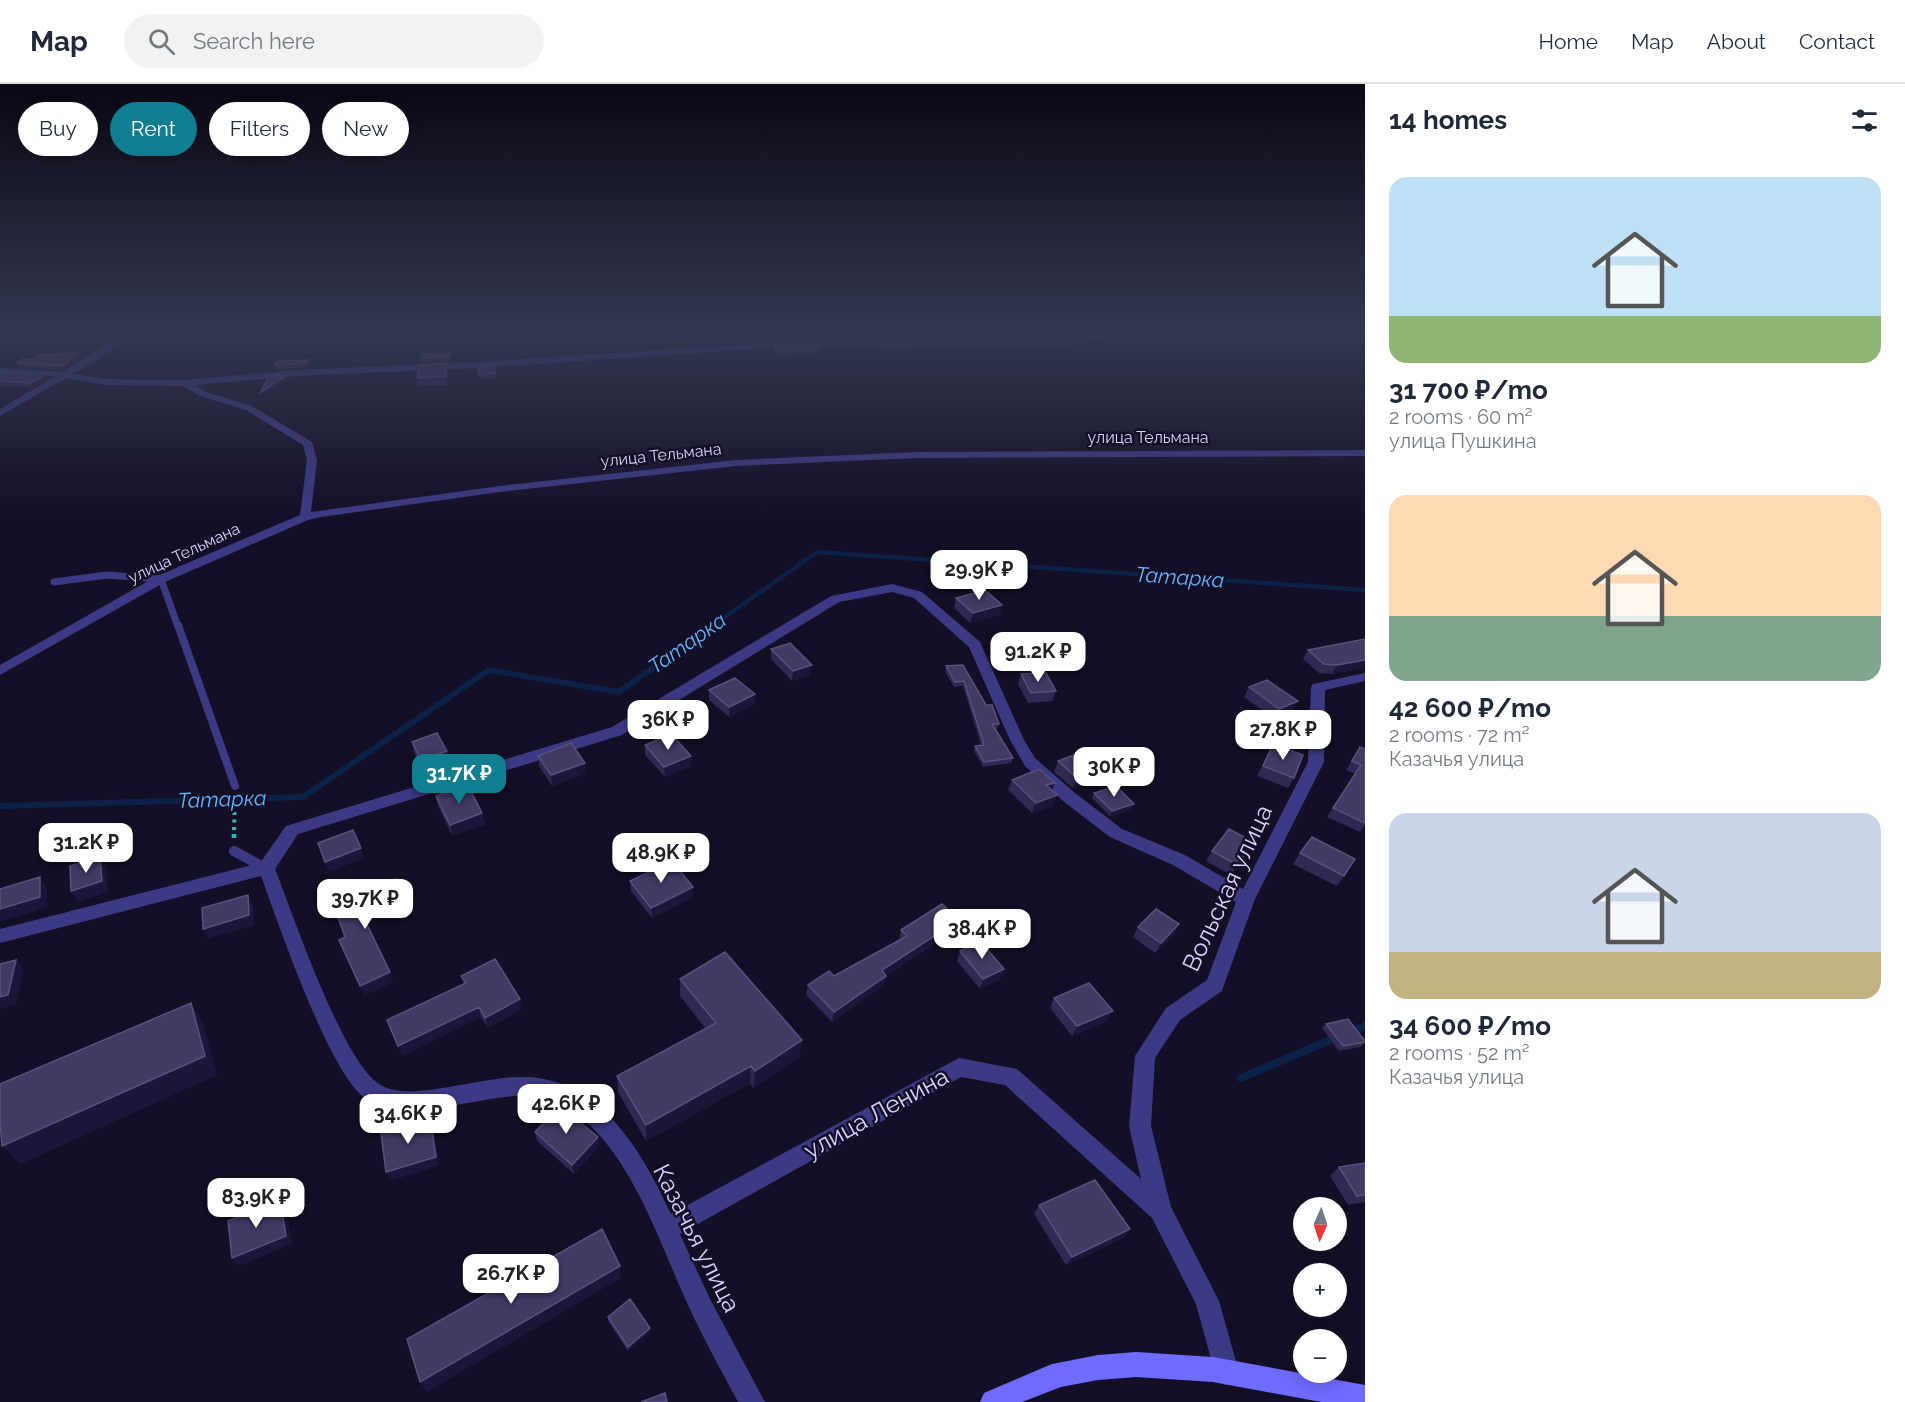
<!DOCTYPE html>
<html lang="en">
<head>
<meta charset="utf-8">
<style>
  body { margin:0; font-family:Raleway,sans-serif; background:#f2f2f3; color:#1f2937; height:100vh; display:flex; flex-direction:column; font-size:22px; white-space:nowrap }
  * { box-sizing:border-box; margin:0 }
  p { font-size:20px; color:#747a83 }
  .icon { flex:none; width:33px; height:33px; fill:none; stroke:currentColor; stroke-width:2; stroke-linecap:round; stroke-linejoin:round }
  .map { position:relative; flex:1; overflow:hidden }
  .side { display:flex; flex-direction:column; background:#fff; width:540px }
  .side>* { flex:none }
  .banner { position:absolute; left:18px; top:18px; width:570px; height:54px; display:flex; gap:12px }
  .needle { width:39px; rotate:183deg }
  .buttons { position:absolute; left:1293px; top:1113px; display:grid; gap:12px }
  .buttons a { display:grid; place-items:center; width:54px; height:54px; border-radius:50%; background:#fff; box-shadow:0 3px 15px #0003; font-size:30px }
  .price { position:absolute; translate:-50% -51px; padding:0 14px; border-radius:12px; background:#fff; color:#222; font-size:20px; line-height:39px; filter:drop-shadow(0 2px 3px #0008) }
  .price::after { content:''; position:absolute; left:50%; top:36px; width:18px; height:14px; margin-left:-9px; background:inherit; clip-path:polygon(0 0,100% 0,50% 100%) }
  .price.current { background:#117e91; color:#fff }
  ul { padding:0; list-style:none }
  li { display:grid; align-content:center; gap:12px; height:318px; padding:0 24px }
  li span { display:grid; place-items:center; height:186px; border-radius:18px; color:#555 }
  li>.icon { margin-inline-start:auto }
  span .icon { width:108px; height:108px; fill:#fffc; stroke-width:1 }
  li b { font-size:26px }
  h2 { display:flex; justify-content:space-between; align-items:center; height:72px; padding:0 24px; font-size:26px }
  .pill { padding:0 21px; border-radius:27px; background:#fff; box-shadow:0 3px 15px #0003; font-size:21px; line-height:54px }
  .pill.current { background:#117e91; color:#fff }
  header { display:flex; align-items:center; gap:36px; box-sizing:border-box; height:84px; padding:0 30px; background:#fff; border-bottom:2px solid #e0e1e3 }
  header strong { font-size:28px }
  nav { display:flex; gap:33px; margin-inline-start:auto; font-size:21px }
  .search { width:420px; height:54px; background:#f2f2f3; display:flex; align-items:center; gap:15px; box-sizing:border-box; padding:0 21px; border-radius:33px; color:#747a83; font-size:22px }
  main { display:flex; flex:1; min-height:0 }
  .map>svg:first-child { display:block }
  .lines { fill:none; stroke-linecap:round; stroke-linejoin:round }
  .stream-far2 { stroke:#0c2248; stroke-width:4.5 }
  .stream-far1 { stroke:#0c2248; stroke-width:6 }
  .stream { stroke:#0c2248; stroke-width:8 }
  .path-far1 { stroke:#2fb8b0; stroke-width:4; stroke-dasharray:3 4.5; stroke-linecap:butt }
  .path { stroke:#2fb8b0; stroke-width:4.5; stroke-dasharray:4 5; stroke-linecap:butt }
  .lane-far2 { stroke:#3d3a85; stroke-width:7 }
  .lane-far1 { stroke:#3d3a85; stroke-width:8 }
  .lane { stroke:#3d3a85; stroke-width:10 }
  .street { fill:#3d3a85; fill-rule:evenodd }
  .secondary { fill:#6f6bff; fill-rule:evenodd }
  .wall { fill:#312854 }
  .shaded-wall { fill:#1d163a }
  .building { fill:#433a66; stroke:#5a527e; stroke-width:1.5 }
  .labels { text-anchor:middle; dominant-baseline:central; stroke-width:5; stroke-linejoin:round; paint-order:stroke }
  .far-street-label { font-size:16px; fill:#d9d4ff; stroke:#130f26 }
  .water-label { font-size:21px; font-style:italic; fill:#62b6ff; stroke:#130f26 }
  .near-street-label { font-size:24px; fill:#d9d4ff; stroke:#130f26 }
</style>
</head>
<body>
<header>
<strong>Map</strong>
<div class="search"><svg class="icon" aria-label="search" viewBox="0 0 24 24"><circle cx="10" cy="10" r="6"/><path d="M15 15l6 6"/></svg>Search here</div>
<nav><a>Home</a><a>Map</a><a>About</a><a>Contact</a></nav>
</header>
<main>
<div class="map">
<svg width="1365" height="1318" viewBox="0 0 1365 1318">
  <rect width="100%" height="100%" fill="#130f26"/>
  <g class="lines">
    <path class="stream-far2" d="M711 543 817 468 1365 506"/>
    <path class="stream-far1" d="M0 722 303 713 489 586 619 608 713 541"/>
    <path class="stream" d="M1349 948 1365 942
      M1241 994 1337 953"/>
    <path class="path-far1" d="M234 746 235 714"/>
    <path class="path" d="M234 754V744"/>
    <path class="lane-far2" d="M54 498 107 491 161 495 178 543"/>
    <path class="lane-far1" d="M178 541 235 702"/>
    <path class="lane" d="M234 767 265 784"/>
    <path class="street" d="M121 250H131L100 274 73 290 106 295 185 296 296 286 479 278 784 257 1066 256 1100 250H1120L1066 262 784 263 479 284 296 292 195 301 206 308 252 322 312 358 317 376 311 428 500 402 736 376 916 368 1365 366V372L916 374 736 382 500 408 321 433 308 436 165 498 0 591V581L157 492 300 431 307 376 303 361 246 326 200 312 183 302 106 301 66 294 0 332V325L56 292 0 290V284L63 288Z
      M892 500 922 508 980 558 1024 656 1035 674 1075 709 1122 745 1185 771 1243 805 1308 678 1311 603 1313 600 1365 589V597L1325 606 1324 678 1255 815 1224 901 1222 907 1180 936 1155 974 1151 1042 1171 1123 1219 1217 1239 1288 1235 1297 1226 1301 1217 1297 1196 1220 1152 1134 1005 1001 961 993 680 1150 710 1215 765 1318H738C721 1286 703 1254 688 1221 658 1156 630 1063 567 1023 540 1006 503 1012 474 1018 438 1024 402 1033 367 1015 331 996 277 835 261 792L0 859V845L260 779 286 742 612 643 831 512ZM892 508 914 514 969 563 1010 656 1025 682 1063 717 1110 753 1173 781 1236 818 1207 896 1166 924 1135 972 1129 1042 1141 1095 1017 985 959 974 671 1130C643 1070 603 997 528 993 499 992 471 1000 442 1004 424 1007 396 1011 379 1000 342 976 293 830 275 785L298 750 622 651 839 518Z"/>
    <path class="secondary" d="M1136 1268 1213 1273 1365 1301V1318H1321L1213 1298 1136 1293 1098 1296 1061 1303 1022 1318H980L984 1309 1052 1280 1098 1271Z"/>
  </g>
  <path class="wall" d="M633 250H666V257L636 259Z
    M772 250H812V255L773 256Z
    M878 250H904L903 254H880Z
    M887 261 910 263 909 267H888L886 265Z
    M774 262 817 265V269H793V271H775Z
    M82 273 62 286 19 283 17 279 33 275Z
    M450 273V277L422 278 421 274Z
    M309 276 310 280 306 283 276 286 275 281Z
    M478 282 496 289V294L479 295Z
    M449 288 447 301 418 302 417 294Z
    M46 290 48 294 33 303 0 302V291Z
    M956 514 1000 531 970 539 954 524Z
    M1365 555V584L1332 590 1319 589 1303 575 1308 566Z
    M771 565 811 591 792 597 771 575Z
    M963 581 999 640 997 645H995L1013 674 1011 679 983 683 974 667 975 662 981 661 963 602 954 603 945 587 946 582Z
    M1021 590 1056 607 1052 617 1028 619 1018 600Z
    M1249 603 1292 627 1274 635 1244 613Z
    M709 606 755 610 754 620 729 633 709 616Z
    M412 658 447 667 450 677 424 687 414 669Z
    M1273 660 1294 694 1288 704 1257 692Z
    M645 661 691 672V682L665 693 645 671Z
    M1360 663 1365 665V741L1360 748 1327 733 1355 690 1346 686Z
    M538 672 586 689 552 702 539 682Z
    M1058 677 1087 701 1073 704 1054 688Z
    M1012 696 1055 699 1052 707 1057 711 1053 721 1032 729 1008 706Z
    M1094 709 1131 725 1110 732 1092 714Z
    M436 712 482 729 485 740 452 751 438 722Z
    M1254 758 1248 768 1231 791 1206 777 1212 767Z
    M1300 769 1344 792 1337 802 1293 780Z
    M630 797 693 803V813L652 834 631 807Z
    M1179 840 1174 851 1155 869 1133 853 1138 843Z
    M901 846H956L886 892 883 902 832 938 806 911 808 901 834 892 899 856Z
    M960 867 1004 885 1000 895 980 905 957 877Z
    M461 892 522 925 488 944 481 933 402 972 387 936 464 900Z
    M680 895 802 956 799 973 753 1004 750 999 646 1057 618 1008 617 992 706 945 680 912Z
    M1054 914 1107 937 1072 952 1050 924Z
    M1326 940 1365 958 1361 963 1339 967 1322 944Z
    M535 1048 598 1053 599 1062 574 1090 537 1057Z
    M1365 1079V1118L1348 1121 1330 1092 1339 1083Z
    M1039 1121 1130 1145 1123 1154 1066 1181 1034 1130Z
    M608 1233 650 1248 628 1267 608 1237Z"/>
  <path class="shaded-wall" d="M80 269 82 273 62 286 61 282Z
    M309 276 310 280 306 283 304 279Z
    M447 279 449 288 447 301 446 292Z
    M46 290 48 294 33 303 31 299Z
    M287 291 288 295 262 312 261 308Z
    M1002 521 1000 531 970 539 973 529Z
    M1365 576V584L1332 590 1337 581Z
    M812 581 811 591 792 597 793 587Z
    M755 610 754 620 729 633V623Z
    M1298 617 1292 627 1274 635 1279 625Z
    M447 667 450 677 424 687 421 676Z
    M691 672V682L665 693 664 683Z
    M585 679 586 689 552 702 551 691Z
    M1091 691 1087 701 1073 704 1077 694Z
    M1055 699 1051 709 1046 701Z
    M1057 711 1053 721 1032 729 1036 719Z
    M1134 720 1131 725 1110 732 1112 727Z
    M482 729 485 740 452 751 450 741Z
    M1254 758 1248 768 1231 791 1237 781Z
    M361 764 364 774 329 788 325 778Z
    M100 773 106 783 108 808 78 818 71 807Z
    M40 793 47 803V823L0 838V825Z
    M693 803V813L652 834 651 824Z
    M248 811 253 821 254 841 208 855 203 845Z
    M405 813 408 824 365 840 362 830Z
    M959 836 956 846 880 896 882 886Z
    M1179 840 1174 851 1155 869 1161 859Z
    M16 876 24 886 16 921 0 925V913Z
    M1004 885 1000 895 980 905 983 895Z
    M390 888 393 898 364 912 360 902Z
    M886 892 883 902 832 938 834 928Z
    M520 915 522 925 488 944 485 934Z
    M191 919 203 939 217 991 21 1080 2 1062Z
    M479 923 481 933 402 972 398 962Z
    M1113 927 1107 937 1072 952 1077 942Z
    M802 956 799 973 753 1004 755 987Z
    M751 982 750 999 646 1057V1041Z
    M430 1034 433 1043 439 1082 390 1097 386 1088Z
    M598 1053 599 1062 574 1090 572 1081Z
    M280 1116 286 1125 292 1160 239 1182 232 1174Z
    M1130 1145 1123 1154 1066 1181 1072 1173Z
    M620 1182 621 1194 427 1308 420 1298Z
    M650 1244V1248L628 1267V1263Z"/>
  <path class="building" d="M773 250H812V251L773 252Z
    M816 261 817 265H793V267H775L774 262Z
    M887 261H908L910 263H888Z
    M80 269 61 282 17 279 23 275H33L36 271Z
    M450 269 449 273 421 274 422 270Z
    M309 276 304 279 275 281 278 277Z
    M447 279 446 292 417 294 419 281Z
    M494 281 496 289 479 291 478 282Z
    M4 288 46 290 31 299 0 297V291Z
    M287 291 261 308 269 292Z
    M985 506 1002 521 973 529 956 514Z
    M1365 555V576L1337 581 1324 580 1308 566Z
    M790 559 812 581 793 587 771 565Z
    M963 581 986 621H992L999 640H992L1013 674 984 678 975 662 984 661 964 597 955 598 946 582Z
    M1046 589 1056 607 1031 609 1021 590Z
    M735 594 755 610 729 623 709 606Z
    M1267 596 1298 617 1279 625 1249 603Z
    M437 649 447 667 421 676 412 658Z
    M671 650 691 672 664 683 645 661Z
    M571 659 585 679 551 691 538 672Z
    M1273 660 1303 671 1294 694 1263 682Z
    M1360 663 1365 665V739L1333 724 1361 681 1352 677Z
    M1074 671 1091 691 1077 694 1058 677Z
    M1039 685 1055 699 1046 701 1057 711 1036 719 1012 696Z
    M468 701 482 729 450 741 436 712Z
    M1116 702 1134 720 1112 727 1094 709Z
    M1229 745 1254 758 1237 781 1212 767Z
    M353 746 361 764 325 778 318 759Z
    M1312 753 1355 775 1344 792 1300 769Z
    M100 773 102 797 71 807 70 782Z
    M672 777 693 803 651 824 630 797Z
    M40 793V813L0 825V805Z
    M397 795 405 813 362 830 390 888 360 902 339 856 345 853 333 819Z
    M248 811 249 831 203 845 202 824Z
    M942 820 959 836 882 886 886 892 834 928 808 901 829 887 834 892 907 852 901 846Z
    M1156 825 1179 840 1161 859 1138 843Z
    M980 857 1004 885 983 895 960 867Z
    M725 868 802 956 755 987 751 982 646 1041 617 992 716 939 680 895Z
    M495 875 520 915 485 934 479 923 398 962 387 936 466 899 461 892Z
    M16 876 8 911 0 913V880Z
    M1089 899 1113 927 1077 942 1054 914Z
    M191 919 205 972 2 1062 0 1038V1000Z
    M1348 935 1365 957V958L1343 962 1326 940Z
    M560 1022 598 1053 572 1081 535 1048Z
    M430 1034 436 1073 386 1088 381 1049Z
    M1365 1079V1111L1357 1112 1339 1083Z
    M1095 1096 1130 1145 1072 1173 1039 1121Z
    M280 1116 286 1152 232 1174 228 1137Z
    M602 1145 620 1182 420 1298 407 1255Z
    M630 1215 650 1244 628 1263 608 1233Z
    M665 1309 667 1318H641Z"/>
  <linearGradient id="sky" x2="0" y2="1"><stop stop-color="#0a0815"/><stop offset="0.57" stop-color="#333752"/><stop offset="1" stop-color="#333752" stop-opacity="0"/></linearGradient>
  <rect width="1365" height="435" fill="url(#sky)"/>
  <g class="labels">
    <g class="far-street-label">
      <text x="1148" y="353">улица Тельмана</text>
      <text transform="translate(661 371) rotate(-6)">улица Тельмана</text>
      <text transform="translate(184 469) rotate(-25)">улица Тельмана</text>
    </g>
    <g class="water-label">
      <text transform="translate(1180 493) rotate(4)">Татарка</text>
      <text transform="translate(687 559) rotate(-35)">Татарка</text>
      <text transform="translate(222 715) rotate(-2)">Татарка</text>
    </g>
    <g class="near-street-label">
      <text transform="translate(1227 804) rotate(-65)">Вольская улица</text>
      <text transform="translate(876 1029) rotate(-29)">улица Ленина</text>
      <text transform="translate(697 1154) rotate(63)">Казачья улица</text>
    </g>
  </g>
</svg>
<div class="buttons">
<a><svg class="needle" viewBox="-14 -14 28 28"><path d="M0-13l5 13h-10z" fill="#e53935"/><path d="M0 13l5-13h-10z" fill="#747a83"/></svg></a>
<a>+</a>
<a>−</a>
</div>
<b class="price" style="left:979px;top:517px">29.9K ₽</b>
<b class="price" style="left:1038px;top:599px">91.2K ₽</b>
<b class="price" style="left:668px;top:667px">36K ₽</b>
<b class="price" style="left:1283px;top:677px">27.8K ₽</b>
<b class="price" style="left:1114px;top:714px">30K ₽</b>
<b class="price current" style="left:459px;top:721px">31.7K ₽</b>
<b class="price" style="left:86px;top:790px">31.2K ₽</b>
<b class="price" style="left:661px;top:800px">48.9K ₽</b>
<b class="price" style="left:365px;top:846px">39.7K ₽</b>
<b class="price" style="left:982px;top:876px">38.4K ₽</b>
<b class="price" style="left:566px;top:1051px">42.6K ₽</b>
<b class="price" style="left:408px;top:1061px">34.6K ₽</b>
<b class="price" style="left:256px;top:1145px">83.9K ₽</b>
<b class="price" style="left:511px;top:1221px">26.7K ₽</b>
<div class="banner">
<a class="pill">Buy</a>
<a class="pill current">Rent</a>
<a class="pill">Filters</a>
<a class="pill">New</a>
</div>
</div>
<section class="side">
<h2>14 homes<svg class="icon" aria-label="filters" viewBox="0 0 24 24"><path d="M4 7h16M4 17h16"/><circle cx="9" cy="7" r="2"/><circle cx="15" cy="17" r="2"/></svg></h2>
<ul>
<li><span style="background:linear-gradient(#bfe0f5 75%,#8fb573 0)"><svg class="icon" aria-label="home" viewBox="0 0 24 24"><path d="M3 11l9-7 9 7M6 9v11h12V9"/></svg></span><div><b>31 700 ₽/mo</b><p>2 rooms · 60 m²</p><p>улица Пушкина</p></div></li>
<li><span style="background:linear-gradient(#ffd9b3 65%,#7fa58c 0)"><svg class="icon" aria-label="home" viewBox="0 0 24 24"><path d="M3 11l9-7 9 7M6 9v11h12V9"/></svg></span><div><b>42 600 ₽/mo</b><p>2 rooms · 72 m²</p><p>Казачья улица</p></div></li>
<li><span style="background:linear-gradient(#c9d6e8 75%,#c2b280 0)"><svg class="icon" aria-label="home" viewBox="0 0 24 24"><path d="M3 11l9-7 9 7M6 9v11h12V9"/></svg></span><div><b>34 600 ₽/mo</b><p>2 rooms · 52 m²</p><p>Казачья улица</p></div></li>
</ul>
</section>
</main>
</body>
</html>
